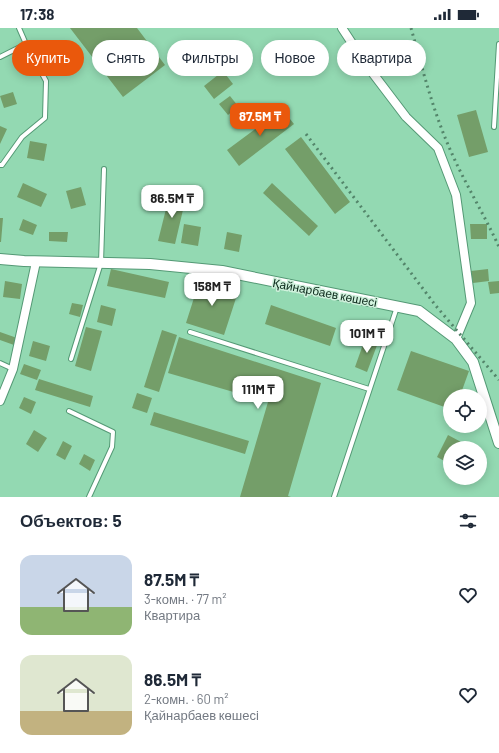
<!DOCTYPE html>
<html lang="ru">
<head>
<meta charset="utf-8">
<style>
  body { margin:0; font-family:Barlow,sans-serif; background:#f6f6f7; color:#1f2937; height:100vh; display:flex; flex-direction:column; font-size:15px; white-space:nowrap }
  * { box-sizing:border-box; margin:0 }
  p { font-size:13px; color:#747a83 }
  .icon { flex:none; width:22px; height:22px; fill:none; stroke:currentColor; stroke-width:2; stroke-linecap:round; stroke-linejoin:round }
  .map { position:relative; height:469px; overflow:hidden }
  .drawer { display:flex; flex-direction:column; background:#fff; flex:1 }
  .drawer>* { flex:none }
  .guide { position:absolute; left:12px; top:12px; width:475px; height:36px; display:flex; gap:8px }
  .fabs { position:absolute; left:443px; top:361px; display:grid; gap:8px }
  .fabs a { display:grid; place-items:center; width:44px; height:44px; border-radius:50%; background:#fff; box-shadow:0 2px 10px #0003; font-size:20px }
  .price { position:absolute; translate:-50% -34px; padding:0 9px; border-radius:8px; background:#fff; color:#222; font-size:13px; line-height:26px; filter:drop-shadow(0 1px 2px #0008) }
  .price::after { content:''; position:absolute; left:50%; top:24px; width:12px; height:9px; margin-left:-6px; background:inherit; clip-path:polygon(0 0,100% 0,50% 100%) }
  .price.current { background:#ea580c; color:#fff }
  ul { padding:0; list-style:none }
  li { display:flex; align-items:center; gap:12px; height:100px; padding:0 20px }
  li span { display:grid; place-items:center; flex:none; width:112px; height:80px; border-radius:12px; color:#555 }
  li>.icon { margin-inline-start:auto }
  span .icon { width:48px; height:48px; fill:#fffc; stroke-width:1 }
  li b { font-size:17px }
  h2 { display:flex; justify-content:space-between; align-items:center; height:48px; padding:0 20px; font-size:17px }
  .tag { padding:0 14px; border-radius:18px; background:#fff; box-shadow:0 2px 10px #0003; font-size:14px; line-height:36px }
  .tag.current { background:#ea580c; color:#fff }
  .status { display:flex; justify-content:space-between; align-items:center; height:28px; padding:0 20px; background:#fff; direction:ltr }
  .status svg { height:11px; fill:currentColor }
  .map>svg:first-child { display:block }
  .building { fill:#749e69 }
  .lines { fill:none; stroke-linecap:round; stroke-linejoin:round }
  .service-casing { stroke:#549975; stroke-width:6 }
  .minor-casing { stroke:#549975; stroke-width:10 }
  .tertiary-casing { stroke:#549975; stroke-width:12 }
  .service { stroke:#fff; stroke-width:4 }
  .minor { stroke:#fff; stroke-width:8 }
  .tertiary { stroke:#fff; stroke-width:10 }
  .rail { stroke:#53856a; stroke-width:3; stroke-dasharray:2 4; stroke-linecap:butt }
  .labels { text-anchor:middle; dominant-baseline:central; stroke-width:3; stroke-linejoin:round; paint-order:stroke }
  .street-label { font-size:12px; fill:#0c291b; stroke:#cff1dc }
</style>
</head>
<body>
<div class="status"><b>17:38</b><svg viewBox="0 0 49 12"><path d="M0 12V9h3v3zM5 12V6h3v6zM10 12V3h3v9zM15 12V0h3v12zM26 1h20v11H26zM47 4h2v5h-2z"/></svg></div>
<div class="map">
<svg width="499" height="469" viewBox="0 0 499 469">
  <rect width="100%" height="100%" fill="#93d9b2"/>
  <path class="building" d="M70 0H137L165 37 123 69Z
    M223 43 233 56 214 71 204 58Z
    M13 64 17 76 4 80 0 68Z
    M230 68 238 78 228 87 219 76Z
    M282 81 294 96 239 138 227 122Z
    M476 82 488 124 469 129 457 87Z
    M0 98 7 101 0 116Z
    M301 109 350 174 335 186 285 121Z
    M30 113 47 116 44 133 27 130Z
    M23 155 47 166 41 179 17 169Z
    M272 155 318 198 309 208 263 165Z
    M81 159 86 177 71 181 66 163Z
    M170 165 186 169 175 216 158 213Z
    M0 190H3L1 214H0Z
    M23 191 37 197 33 207 19 202Z
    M184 196 201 199 198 218 181 215Z
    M470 196H487V211H471Z
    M49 204H68L67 214 49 213Z
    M227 204 242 207 239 224 224 221Z
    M111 241 169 254 165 270 107 258Z
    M488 241 489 253 473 255 471 243Z
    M200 251 238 264 224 307 186 295Z
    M5 253 22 256 20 271 3 269Z
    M499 253V265L490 266 488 254Z
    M72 275 83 277 80 289 69 286Z
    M101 277 116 281 112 298 97 294Z
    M271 277 336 300 330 318 265 296Z
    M86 299 102 303 91 343 75 338Z
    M162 302 177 307 159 364 144 359Z
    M0 304 17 310 14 317 0 312Z
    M366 308 379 312 367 344 355 339Z
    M179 309 321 355 288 468 291 469H240L268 374 168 345Z
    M33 313 50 318 46 333 29 328Z
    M411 323 469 343 460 368H450V381L397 362Z
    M24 336 41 342 37 352 20 346Z
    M39 351 93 368 90 379 35 362Z
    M137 365 152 370 147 385 132 380Z
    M24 369 36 374 31 386 19 380Z
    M154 384 249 413 245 426 150 397Z
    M34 402 47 410 38 424 26 416Z
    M448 407 463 415 460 420H450V436L437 429Z
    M63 413 72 418 65 432 56 427Z
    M84 426 95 432 90 443 79 436Z"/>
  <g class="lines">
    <defs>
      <path id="service" d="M0 29 26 16
        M494 99 499 16
        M0 137H2L22 109 45 90 46 53 26 16 19 0
        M190 304 369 361
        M71 331 101 235 104 141
        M0 335 13 341
        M69 383 113 404 112 419 89 469
        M334 469 397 279"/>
      <path id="minor" d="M342 0 365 35 406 89 438 120 456 167 471 275 456 311
        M0 373 13 341 36 234"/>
      <path id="tertiary" d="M0 231 24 233 150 236 222 243 419 283 456 311 473 334 499 415"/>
    </defs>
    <use href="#service" class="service-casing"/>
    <use href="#minor" class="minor-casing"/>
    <use href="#tertiary" class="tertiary-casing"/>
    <use href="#service" class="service"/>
    <use href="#minor" class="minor"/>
    <use href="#tertiary" class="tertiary"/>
    <path class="rail" d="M411 0C423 43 434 87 453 128 467 159 485 188 499 219
      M306 106 436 278 499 352"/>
  </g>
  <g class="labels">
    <g class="street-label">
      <text transform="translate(325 264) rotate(11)">Қайнарбаев көшесі</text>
    </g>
  </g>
</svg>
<div class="fabs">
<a><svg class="icon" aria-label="locate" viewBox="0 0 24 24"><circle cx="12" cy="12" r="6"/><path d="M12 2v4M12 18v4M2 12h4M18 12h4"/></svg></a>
<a><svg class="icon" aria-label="layers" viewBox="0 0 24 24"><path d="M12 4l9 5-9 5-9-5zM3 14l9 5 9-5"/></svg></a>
</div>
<b class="price current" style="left:260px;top:109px">87.5M ₸</b>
<b class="price" style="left:172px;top:191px">86.5M ₸</b>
<b class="price" style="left:212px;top:279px">158M ₸</b>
<b class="price" style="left:367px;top:326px">101M ₸</b>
<b class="price" style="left:258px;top:382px">111M ₸</b>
<div class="guide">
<a class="tag current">Купить</a>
<a class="tag">Снять</a>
<a class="tag">Фильтры</a>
<a class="tag">Новое</a>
<a class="tag">Квартира</a>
</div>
</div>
<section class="drawer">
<h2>Объектов: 5<svg class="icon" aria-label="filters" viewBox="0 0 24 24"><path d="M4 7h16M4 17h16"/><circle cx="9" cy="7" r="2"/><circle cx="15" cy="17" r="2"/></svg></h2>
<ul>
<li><span style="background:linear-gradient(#c9d6e8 65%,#8fb573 0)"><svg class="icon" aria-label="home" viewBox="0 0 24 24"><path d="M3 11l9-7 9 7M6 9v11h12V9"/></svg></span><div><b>87.5M ₸</b><p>3-комн. · 77 m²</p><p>Квартира</p></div><svg class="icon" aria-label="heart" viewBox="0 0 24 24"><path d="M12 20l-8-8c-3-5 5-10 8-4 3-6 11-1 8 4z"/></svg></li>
<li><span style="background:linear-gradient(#dfe7d0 70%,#c2b280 0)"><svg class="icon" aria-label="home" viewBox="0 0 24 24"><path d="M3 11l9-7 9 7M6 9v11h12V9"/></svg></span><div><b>86.5M ₸</b><p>2-комн. · 60 m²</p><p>Қайнарбаев көшесі</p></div><svg class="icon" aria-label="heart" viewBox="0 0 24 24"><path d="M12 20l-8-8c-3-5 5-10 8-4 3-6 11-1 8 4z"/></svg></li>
</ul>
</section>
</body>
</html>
